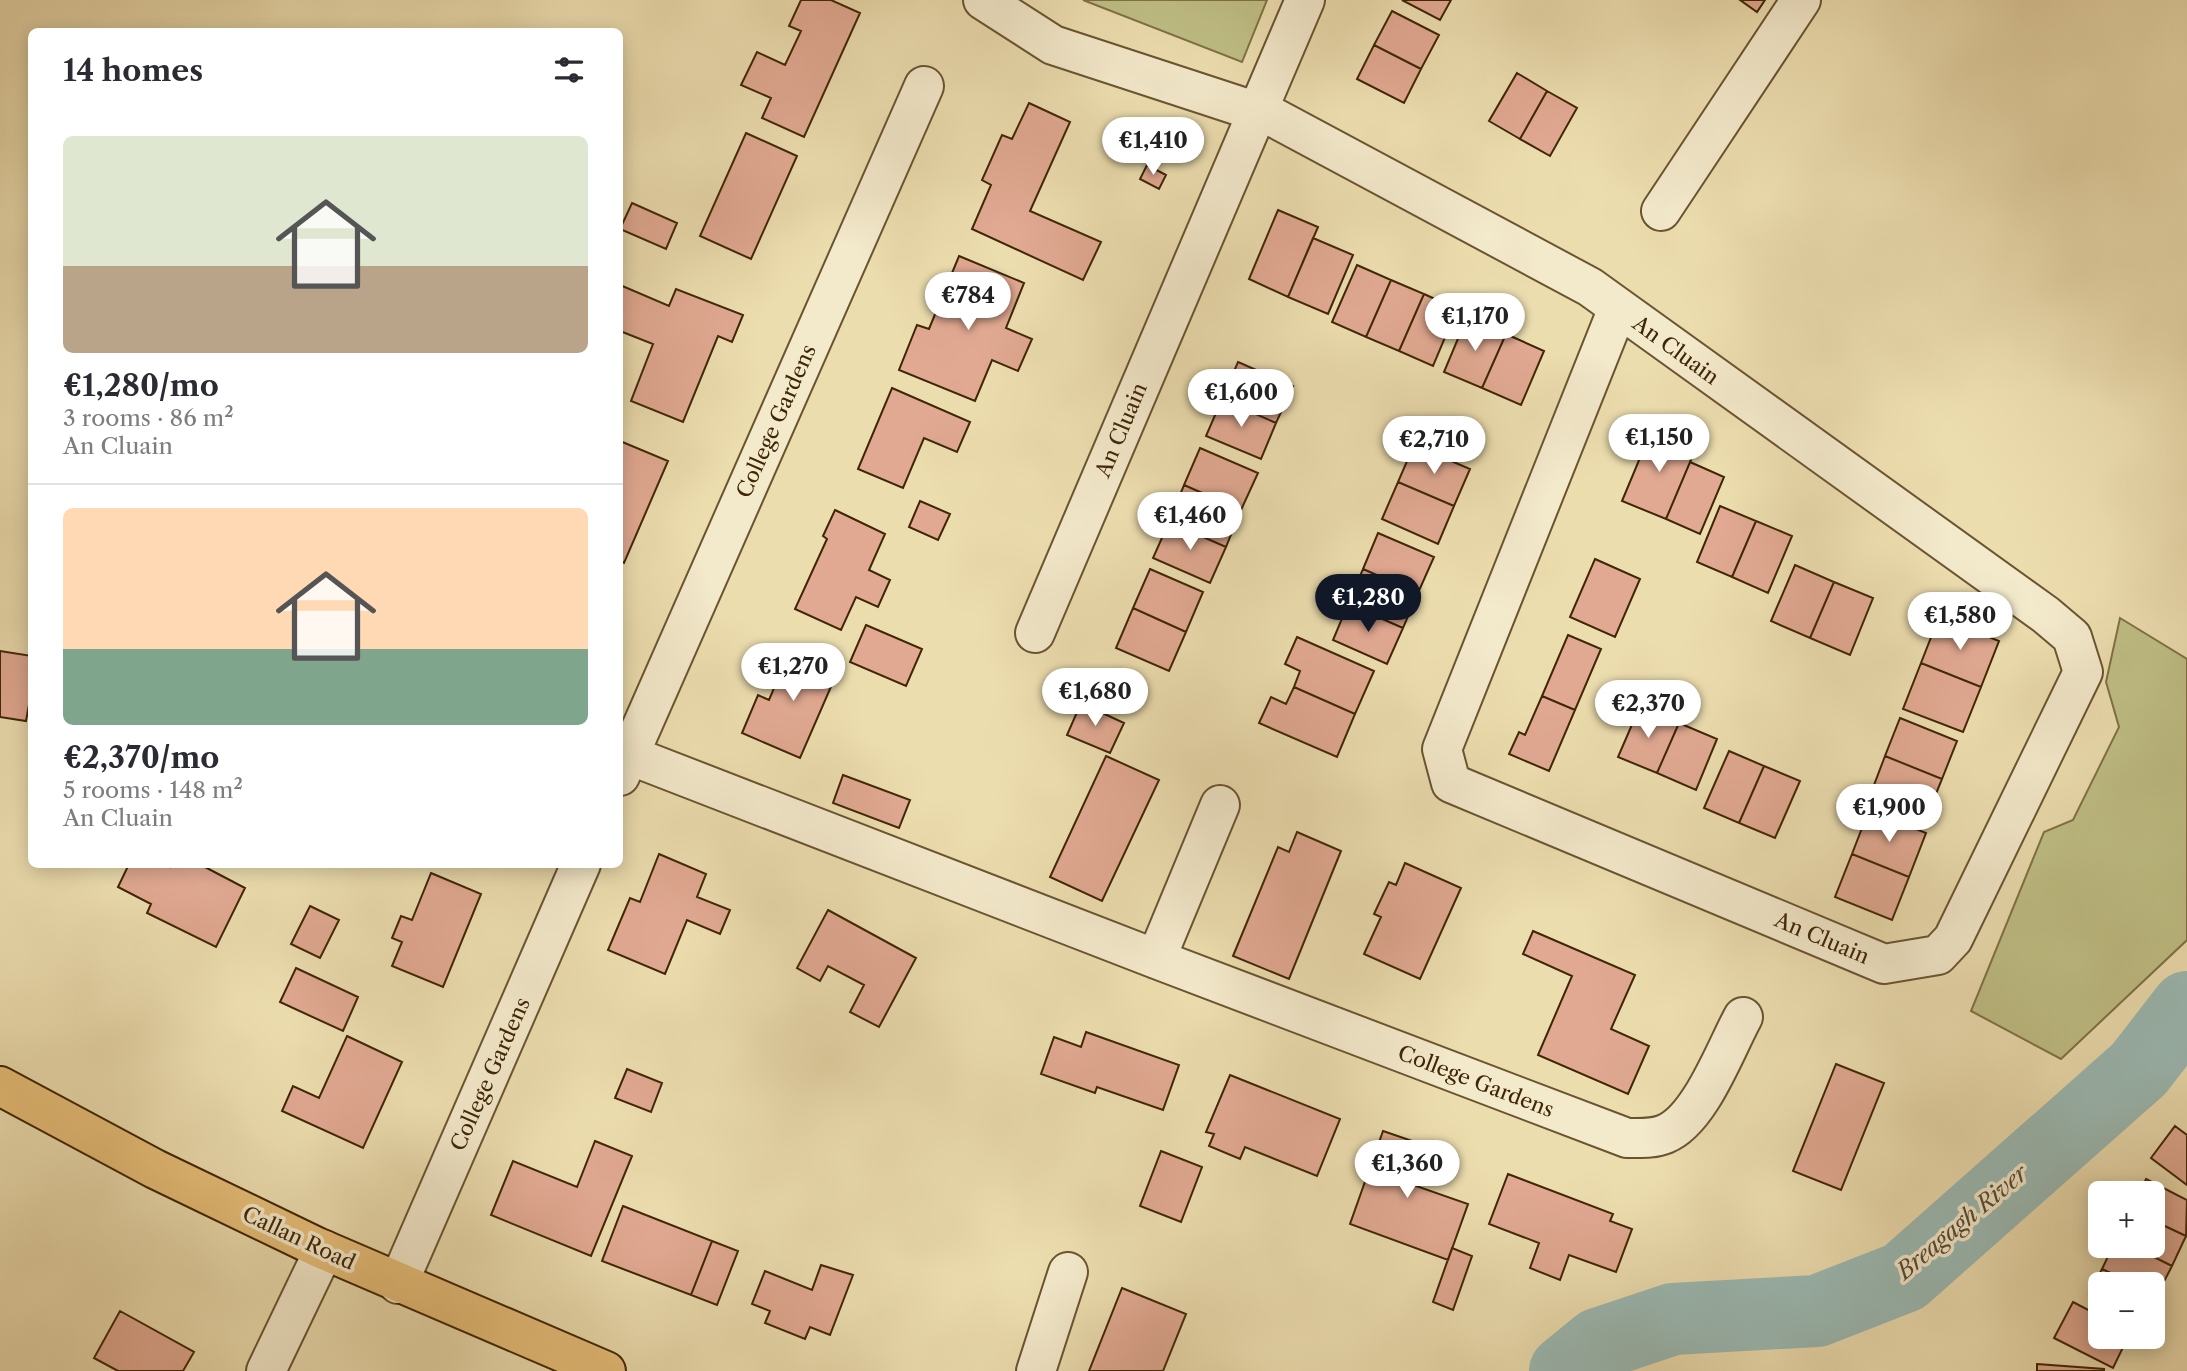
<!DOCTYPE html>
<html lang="en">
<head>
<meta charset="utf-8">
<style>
  body { margin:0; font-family:"Libre Caslon Text",serif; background:#f2f2f3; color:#2b2b33; height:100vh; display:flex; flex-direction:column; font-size:26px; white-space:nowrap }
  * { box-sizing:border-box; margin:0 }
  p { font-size:23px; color:#7c7c81 }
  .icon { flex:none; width:38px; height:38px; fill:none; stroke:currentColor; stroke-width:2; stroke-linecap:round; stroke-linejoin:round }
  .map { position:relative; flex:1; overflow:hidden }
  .side { position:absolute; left:28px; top:28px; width:595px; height:840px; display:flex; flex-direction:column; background:#fff; border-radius:10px; box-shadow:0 4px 18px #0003 }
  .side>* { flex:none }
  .buttons { position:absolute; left:2088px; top:1181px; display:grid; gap:14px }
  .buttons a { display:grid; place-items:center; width:77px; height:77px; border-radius:10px; background:#fff; box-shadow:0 4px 18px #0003; font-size:35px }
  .price { position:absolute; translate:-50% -60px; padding:0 16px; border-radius:24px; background:#fff; color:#222; font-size:23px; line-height:46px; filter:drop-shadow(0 2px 4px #0008) }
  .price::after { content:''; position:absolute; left:50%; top:42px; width:21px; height:16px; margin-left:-10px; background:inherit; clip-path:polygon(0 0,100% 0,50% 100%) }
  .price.current { background:#111827; color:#fff }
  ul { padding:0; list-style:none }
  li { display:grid; align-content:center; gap:14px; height:371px; padding:0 35px }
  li+li { border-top:2px solid #e1e1e2 }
  li span { display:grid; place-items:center; height:217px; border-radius:10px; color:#555 }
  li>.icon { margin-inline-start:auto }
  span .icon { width:126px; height:126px; fill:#fffc; stroke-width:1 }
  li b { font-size:30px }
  h2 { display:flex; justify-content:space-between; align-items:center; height:84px; padding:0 35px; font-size:30px }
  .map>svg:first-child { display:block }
  .grass { fill:#bfbf85; stroke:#7f7246; stroke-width:2 }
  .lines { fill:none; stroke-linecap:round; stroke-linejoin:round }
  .river { stroke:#9bbab4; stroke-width:72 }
  .building { fill:#e1a992; stroke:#3f2606; stroke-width:2 }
  .minor-casing { stroke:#6a5430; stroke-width:42 }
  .major-casing { stroke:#3f2606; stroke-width:42 }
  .minor { stroke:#f3e9cb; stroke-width:38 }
  .major { stroke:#e6be78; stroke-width:38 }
  .labels { text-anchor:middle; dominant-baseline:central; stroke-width:7; stroke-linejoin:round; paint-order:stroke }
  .street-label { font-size:21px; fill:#3f2606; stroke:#f3e9cb }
  .water-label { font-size:23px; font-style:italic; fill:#564b32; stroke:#f3e9cb }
</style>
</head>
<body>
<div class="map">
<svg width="2187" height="1371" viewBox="0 0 2187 1371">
  <rect width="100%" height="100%" fill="#ecddaf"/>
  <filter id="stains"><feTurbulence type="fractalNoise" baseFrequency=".00286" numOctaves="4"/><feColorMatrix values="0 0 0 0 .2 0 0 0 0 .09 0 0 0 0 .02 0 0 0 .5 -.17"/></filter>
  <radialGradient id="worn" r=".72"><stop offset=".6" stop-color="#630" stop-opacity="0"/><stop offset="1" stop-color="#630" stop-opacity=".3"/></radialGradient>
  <path class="grass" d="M1083 0H1267L1242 62Z
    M2120 618 2187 659V940L2061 1059 1971 1011 2044 832 2073 820 2119 727 2106 682Z"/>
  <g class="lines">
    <path class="river" d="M1565 1371 1598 1344 1673 1319 1817 1311 1904 1277 2139 1069 2187 1007"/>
  </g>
  <path class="building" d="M801 0H831L860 13 804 137 762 118 771 98 741 85 757 52 785 65 801 31 789 26Z
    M1402 0H1451L1440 20Z
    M1740 0H1765L1757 12Z
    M1392 11 1439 35 1421 69 1374 45Z
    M1374 45 1421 69 1404 103 1357 79Z
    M1517 73 1547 91 1520 139 1489 121Z
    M1547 91 1577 108 1550 156 1520 139Z
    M1029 103 1070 122 1030 211 1101 242 1083 280 972 229 991 185 982 180 1002 135 1012 139Z
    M746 133 797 156 751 259 700 236Z
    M1147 165 1166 175 1159 189 1140 179Z
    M632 203 677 223 666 249 620 229Z
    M1278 210 1318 227 1288 297 1249 279Z
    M1313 238 1353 255 1328 314 1288 297Z
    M959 256 1024 283 1006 328 1032 339 1018 371 992 360 975 401 899 370 917 325 929 329Z
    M1357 265 1391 280 1366 337 1332 322Z
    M1391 280 1424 294 1399 351 1366 337Z
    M620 285 669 306 676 289 743 315 732 342 718 336 683 422 631 401 653 344 620 331Z
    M1424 294 1457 309 1433 366 1399 351Z
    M1467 317 1506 334 1482 388 1444 372Z
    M1506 334 1544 351 1521 405 1482 388Z
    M1238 362 1293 386 1276 423 1222 399Z
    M892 388 970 422 957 452 924 438 903 488 858 469Z
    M1222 399 1276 423 1261 459 1206 436Z
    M1652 429 1696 448 1666 519 1622 501Z
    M620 441 668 461 624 563 620 561Z
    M1414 445 1470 469 1454 506 1398 482Z
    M1200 448 1258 473 1241 510 1184 485Z
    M1690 462 1724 477 1700 534 1666 519Z
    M1398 482 1454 506 1438 544 1382 519Z
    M1184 485 1241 510 1226 547 1169 522Z
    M920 501 950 514 938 540 909 527Z
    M1720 506 1756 521 1732 577 1697 562Z
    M835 510 885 534 869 570 890 580 878 607 856 597 841 630 795 609 827 539 823 536Z
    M1756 521 1792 536 1768 593 1732 577Z
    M1169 522 1226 547 1210 583 1153 558Z
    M1378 533 1434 557 1418 593 1363 569Z
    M1595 559 1640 579 1615 637 1570 617Z
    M1795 565 1834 582 1810 638 1771 621Z
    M1150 569 1203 592 1186 632 1133 608Z
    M1363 569 1418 593 1403 628 1348 604Z
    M1834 582 1873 598 1850 655 1810 638Z
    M1348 604 1403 628 1387 664 1333 640Z
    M1133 608 1186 632 1169 671 1116 648Z
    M1939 617 1999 641 1981 687 1921 663Z
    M866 625 922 649 906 686 850 662Z
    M1568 635 1601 649 1575 710 1542 696Z
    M1297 637 1374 671 1355 714 1294 687 1300 671 1285 664Z
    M792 646 840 666 800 758 742 733 758 695 769 700Z
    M0 651 32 656V688L26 721 0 717Z
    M1921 663 1981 687 1963 732 1903 709Z
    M1294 687 1355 714 1337 757 1259 723 1271 697 1286 704Z
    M1542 696 1575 710 1549 771 1509 754 1519 732 1525 735Z
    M1081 703 1124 723 1110 753 1067 735Z
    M1640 706 1679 723 1657 773 1618 757Z
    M1900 718 1957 741 1942 779 1885 756Z
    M1679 723 1717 739 1696 790 1657 773Z
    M1729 751 1764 766 1739 823 1704 808Z
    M1106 756 1159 780 1102 901 1050 877Z
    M1885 756 1942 779 1927 816 1871 793Z
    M1764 766 1800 781 1775 838 1739 823Z
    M843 775 910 800 899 828 833 803Z
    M1869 810 1926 833 1909 877 1852 854Z
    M1297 832 1341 851 1289 979 1233 956 1278 847 1289 852Z
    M659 854 706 874 697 897 730 910 720 934 687 920 665 974 608 950 630 898 640 902Z
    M1852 854 1909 877 1892 920 1835 897Z
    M1405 863 1461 888 1420 979 1364 954 1381 917 1374 914 1389 882 1396 885Z
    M129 864H165L170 867 171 864H204L203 866 245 888 216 947 147 913 151 904 118 887Z
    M431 873 481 894 443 987 392 966 402 942 392 938 401 916 412 920Z
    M310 906 339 920 320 958 291 944Z
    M828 910 916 958 879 1027 850 1012 864 985 828 966 820 981 797 968Z
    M1533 931 1635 975 1611 1029 1649 1046 1628 1094 1538 1055 1572 976 1523 954Z
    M296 968 358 997 343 1031 280 1002Z
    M1086 1032 1179 1065 1163 1110 1097 1087 1095 1093 1041 1074 1054 1037 1081 1047Z
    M347 1036 402 1062 363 1148 282 1111 293 1086 319 1098Z
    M1836 1064 1884 1083 1841 1190 1793 1171Z
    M627 1069 662 1083 651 1112 615 1098Z
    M1230 1075 1340 1119 1317 1176 1245 1147 1240 1159 1209 1146 1214 1134 1206 1132Z
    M2175 1126 2187 1135V1185L2151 1158Z
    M1383 1131 1430 1147 1416 1186 1468 1204 1448 1260 1350 1224Z
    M595 1141 632 1156 591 1256 491 1215 513 1161 577 1187Z
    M1161 1151 1202 1167 1181 1222 1140 1206Z
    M1508 1174 1613 1214 1610 1221 1632 1229 1616 1272 1569 1255 1560 1280 1530 1268 1539 1243 1489 1224Z
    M2146 1179 2187 1200 2186 1236 2152 1220V1194H2139Z
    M623 1206 712 1241 691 1295 602 1261Z
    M2152 1220 2186 1236 2172 1266 2132 1246H2152Z
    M712 1241 738 1251 717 1305 691 1295Z
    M2113 1246H2132L2172 1266 2157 1295 2152 1293V1284H2135L2102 1269Z
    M1452 1248 1472 1256 1453 1310 1433 1302Z
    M821 1265 853 1275 830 1335 810 1327 805 1339 765 1323 770 1311 752 1304 765 1271 812 1290Z
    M2102 1269 2135 1284H2100V1301L2089 1295Z
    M1122 1288 1186 1314 1163 1371H1089Z
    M2073 1302 2100 1316V1337H2128L2113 1368 2054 1338Z
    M120 1311 194 1352 183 1371H118L94 1358Z
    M2037 1364 2104 1369V1371H2037Z"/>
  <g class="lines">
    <defs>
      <path id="minor" d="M983 0 1053 45 1273 117 1590 287 2046 615 2072 637 2083 672 1953 939 1938 955 1884 964 1451 783 1442 749 1618 308
        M1661 211 1801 0
        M1035 633 1305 0
        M629 755 1156 959 1627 1138C1641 1138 1653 1139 1665 1134 1700 1120 1725 1050 1743 1017
        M620 776 924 86
        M1156 959 1220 805
        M398 1284 581 864
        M266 1371 324 1250
        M1036 1371 1068 1272"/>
      <path id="major" d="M0 1086 155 1169 317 1247 606 1371"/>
    </defs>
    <use href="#minor" class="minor-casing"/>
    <use href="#major" class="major-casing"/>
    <use href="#minor" class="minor"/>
    <use href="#major" class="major"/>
  </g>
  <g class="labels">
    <g class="street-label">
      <text transform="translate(1676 350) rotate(36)">An Cluain</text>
      <text transform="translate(776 421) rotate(-66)">College Gardens</text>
      <text transform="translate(1121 430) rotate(-67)">An Cluain</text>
      <text transform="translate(1822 938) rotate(23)">An Cluain</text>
      <text transform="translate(490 1074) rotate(-66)">College Gardens</text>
      <text transform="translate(1476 1081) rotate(21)">College Gardens</text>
      <text transform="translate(299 1238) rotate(25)">Callan Road</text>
    </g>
    <g class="water-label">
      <text transform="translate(1962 1222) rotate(-40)">Breagagh River</text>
    </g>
  </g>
  <rect width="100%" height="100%" filter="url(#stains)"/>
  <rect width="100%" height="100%" fill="url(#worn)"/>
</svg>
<div class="buttons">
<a>+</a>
<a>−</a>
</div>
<b class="price" style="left:1153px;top:177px">€1,410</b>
<b class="price" style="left:968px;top:332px">€784</b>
<b class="price" style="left:1475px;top:353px">€1,170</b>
<b class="price" style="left:1241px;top:429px">€1,600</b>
<b class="price" style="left:1659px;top:474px">€1,150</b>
<b class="price" style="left:1434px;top:476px">€2,710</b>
<b class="price" style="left:1190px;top:552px">€1,460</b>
<b class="price current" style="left:1368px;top:634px">€1,280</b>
<b class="price" style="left:1960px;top:652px">€1,580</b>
<b class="price" style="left:793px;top:703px">€1,270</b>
<b class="price" style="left:1095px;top:728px">€1,680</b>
<b class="price" style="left:1648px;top:740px">€2,370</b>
<b class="price" style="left:1889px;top:844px">€1,900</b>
<b class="price" style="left:1407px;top:1200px">€1,360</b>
<section class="side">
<h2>14 homes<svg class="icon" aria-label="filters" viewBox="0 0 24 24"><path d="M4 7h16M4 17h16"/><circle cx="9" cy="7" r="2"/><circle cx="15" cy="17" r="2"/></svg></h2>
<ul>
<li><span style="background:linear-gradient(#dfe7d0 60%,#b9a48a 0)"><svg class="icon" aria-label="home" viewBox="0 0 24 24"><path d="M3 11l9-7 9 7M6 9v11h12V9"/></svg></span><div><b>€1,280/mo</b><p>3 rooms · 86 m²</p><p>An Cluain</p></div></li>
<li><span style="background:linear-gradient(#ffd9b3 65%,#7fa58c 0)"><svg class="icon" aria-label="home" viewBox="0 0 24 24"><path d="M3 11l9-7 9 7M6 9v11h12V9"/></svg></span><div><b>€2,370/mo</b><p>5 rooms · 148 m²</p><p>An Cluain</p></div></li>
</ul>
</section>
</div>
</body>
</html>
